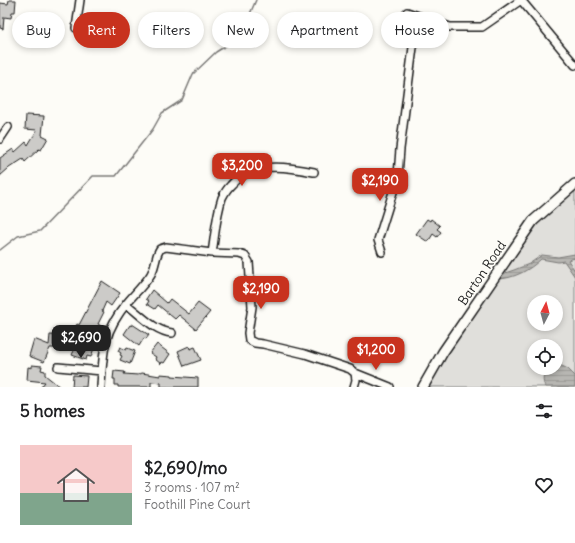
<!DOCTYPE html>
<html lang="en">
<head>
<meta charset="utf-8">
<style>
  body { margin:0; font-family:Delius,sans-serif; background:#f2f2f2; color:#202124; height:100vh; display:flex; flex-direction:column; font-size:15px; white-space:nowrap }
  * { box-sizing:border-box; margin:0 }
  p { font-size:13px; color:#757577 }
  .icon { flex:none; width:22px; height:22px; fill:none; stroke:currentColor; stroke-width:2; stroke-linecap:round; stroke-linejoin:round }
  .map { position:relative; height:387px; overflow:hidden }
  .panel { display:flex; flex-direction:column; background:#fff; flex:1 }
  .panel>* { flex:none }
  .banner { position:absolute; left:12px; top:12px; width:551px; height:36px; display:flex; gap:8px }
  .needle { width:26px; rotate:6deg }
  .buttons { position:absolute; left:527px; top:295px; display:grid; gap:8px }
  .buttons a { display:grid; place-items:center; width:36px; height:36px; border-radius:50%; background:#fff; box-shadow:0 2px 6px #0003; font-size:20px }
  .price { position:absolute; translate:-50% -34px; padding:0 9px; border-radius:8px; background:#c8321e; color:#fff; font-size:13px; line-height:26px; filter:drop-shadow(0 1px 2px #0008) }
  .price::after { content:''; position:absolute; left:50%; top:24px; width:12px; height:9px; margin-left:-6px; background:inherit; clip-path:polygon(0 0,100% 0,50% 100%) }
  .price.selected { background:#222; color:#fff }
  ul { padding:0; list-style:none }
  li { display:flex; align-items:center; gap:12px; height:100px; padding:0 20px }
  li+li { border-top:1px solid #e0e0e0 }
  li span { display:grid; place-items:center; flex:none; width:112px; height:80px; border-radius:0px; color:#555 }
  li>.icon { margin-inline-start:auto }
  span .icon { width:48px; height:48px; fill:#fffc; stroke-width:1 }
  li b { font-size:17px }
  h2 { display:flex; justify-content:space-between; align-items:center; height:48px; padding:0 20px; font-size:17px }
  .tag { padding:0 14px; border-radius:18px; background:#fff; box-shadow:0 2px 6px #0003; font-size:14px; line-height:36px }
  .tag.selected { background:#c8321e; color:#fff }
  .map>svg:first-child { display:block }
  .green { fill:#e0dfdb; stroke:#7e7e7c; fill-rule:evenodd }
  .water { fill:url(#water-rules); stroke:#797876 }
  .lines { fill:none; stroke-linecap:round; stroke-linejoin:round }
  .stream { stroke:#797876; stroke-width:1.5 }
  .building { fill:#cccbc8; stroke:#1c1c1c }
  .street-casing { stroke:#1c1c1c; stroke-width:10 }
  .secondary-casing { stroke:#1c1c1c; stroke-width:12 }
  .street { stroke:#fdfcf7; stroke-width:7 }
  .secondary { stroke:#fdfcf7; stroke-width:9 }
  .labels { text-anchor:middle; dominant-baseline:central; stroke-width:3.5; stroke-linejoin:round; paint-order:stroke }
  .street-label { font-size:13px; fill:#1c1c1c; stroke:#fdfcf7 }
</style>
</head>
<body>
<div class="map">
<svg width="575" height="387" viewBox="0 0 575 387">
  <defs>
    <pattern id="water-rules" width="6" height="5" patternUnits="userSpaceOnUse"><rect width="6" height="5" fill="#b7b6b2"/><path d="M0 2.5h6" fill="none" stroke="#9d9c98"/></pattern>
  </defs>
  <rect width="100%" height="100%" fill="#fdfcf7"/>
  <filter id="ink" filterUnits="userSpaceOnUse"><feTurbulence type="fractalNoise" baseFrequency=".025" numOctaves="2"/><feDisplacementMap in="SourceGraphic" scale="8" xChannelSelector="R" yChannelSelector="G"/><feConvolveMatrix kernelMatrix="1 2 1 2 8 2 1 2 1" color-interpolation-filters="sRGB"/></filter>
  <g filter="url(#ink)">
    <path class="green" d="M575 187V387H426L445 353 538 220ZM534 302H556V324H534ZM534 346H556V368H534Z"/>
    <path class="water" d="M575 254V258L568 260 575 271V277L564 261 558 262 541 259C530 270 513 279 497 279L499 275 514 270 529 264 542 255 558 257Z
      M556 363 568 369 575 376V387H546C541 382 544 374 545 368H556Z"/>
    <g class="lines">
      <path class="stream" d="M0 250 18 236 40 231 93 176H116L153 129 162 113 182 100 193 74 216 52 240 37 256 0"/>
    </g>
    <path class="building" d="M9 0H16L15 12H12L11 18 4 17 3 29 0 28V3L8 4Z
      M26 115 44 116 42 135 48 138 41 150 39 149 25 162 23 159 9 168 0 176V158L13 149 15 152 26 142 28 145 37 130 25 129Z
      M427 219 430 221 431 219 440 226 437 229 441 232 437 237 433 234 428 242 416 234Z
      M102 281 120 293 111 306 106 302 102 311 104 312 98 324 101 326 92 344 95 345 91 357 87 356 86 360 72 355 82 333 74 330 77 324 79 325Z
      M152 290 167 303 170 299 189 314 198 303 210 312 196 329 179 315 175 319 158 305 155 309 147 304 149 301 146 299Z
      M132 324 149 335 146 339 144 338 139 346 124 334 130 325 132 326Z
      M50 335 67 336 66 348H50L44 362 29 356 34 339 49 345Z
      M157 344 170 354 164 363 162 362 161 364 155 359 156 357 150 353Z
      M189 346 190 349 195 347 201 360 184 366 178 351Z
      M120 347 126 350 127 348 135 351 130 364 120 360 122 356 120 355 121 353 118 351Z
      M32 365 42 366 41 370 45 371V375L60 387H41L45 382 27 380 28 367 32 368Z
      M114 371 125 372 124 374 138 375 142 373 160 376V374L172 375V376L198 378V387H161V383L151 382V387H118V385H115V379H113Z
      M73 375 87 376 86 387H72Z"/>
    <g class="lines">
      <defs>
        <path id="street" d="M521 0 575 65
          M407 12 450 27H482L521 0
          M76 28 80 0
          M0 139 8 127
          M382 252 378 240 398 176 400 149 417 16
          M212 253C215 235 216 216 222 198 224 194 227 189 230 186 251 161 285 166 314 172
          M126 304C140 314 154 331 172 333
          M58 367 102 371
          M355 373 390 387
          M101 387C103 351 103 332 127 303 133 295 149 280 152 272 156 264 155 257 160 249L166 247 212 253 239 254 245 256 249 262 252 307 248 333 249 340 255 343 263 344 305 354 350 369 355 373 356 380 354 387"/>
        <path id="secondary" d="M423 387 443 352 533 221 575 184"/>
      </defs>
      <use href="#street" class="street-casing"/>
      <use href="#secondary" class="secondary-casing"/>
      <use href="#street" class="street"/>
      <use href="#secondary" class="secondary"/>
    </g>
  </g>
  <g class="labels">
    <g class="street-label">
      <text transform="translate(482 273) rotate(-56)">Barton Road</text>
    </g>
  </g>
</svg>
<div class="buttons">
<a><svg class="needle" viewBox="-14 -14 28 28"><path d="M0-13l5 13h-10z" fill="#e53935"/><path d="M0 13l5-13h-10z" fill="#757577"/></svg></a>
<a><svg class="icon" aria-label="locate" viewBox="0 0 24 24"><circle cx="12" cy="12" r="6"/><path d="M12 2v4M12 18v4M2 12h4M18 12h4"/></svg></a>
</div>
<b class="price" style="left:242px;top:187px">$3,200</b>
<b class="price" style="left:380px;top:202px">$2,190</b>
<b class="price" style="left:261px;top:310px">$2,190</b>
<b class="price selected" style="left:81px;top:359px">$2,690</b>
<b class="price" style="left:376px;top:371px">$1,200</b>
<div class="banner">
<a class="tag">Buy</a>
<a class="tag selected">Rent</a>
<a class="tag">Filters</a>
<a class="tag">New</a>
<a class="tag">Apartment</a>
<a class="tag">House</a>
</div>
</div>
<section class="panel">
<h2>5 homes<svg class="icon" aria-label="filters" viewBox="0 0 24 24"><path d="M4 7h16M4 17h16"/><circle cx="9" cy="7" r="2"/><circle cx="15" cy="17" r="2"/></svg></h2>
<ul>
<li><span style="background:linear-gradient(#f6c9c9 60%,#7fa58c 0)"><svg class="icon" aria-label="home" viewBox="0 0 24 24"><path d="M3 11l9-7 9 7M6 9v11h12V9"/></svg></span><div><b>$2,690/mo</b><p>3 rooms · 107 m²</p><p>Foothill Pine Court</p></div><svg class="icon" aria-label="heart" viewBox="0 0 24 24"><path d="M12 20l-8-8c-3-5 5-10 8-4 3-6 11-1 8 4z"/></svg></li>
</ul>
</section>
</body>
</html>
